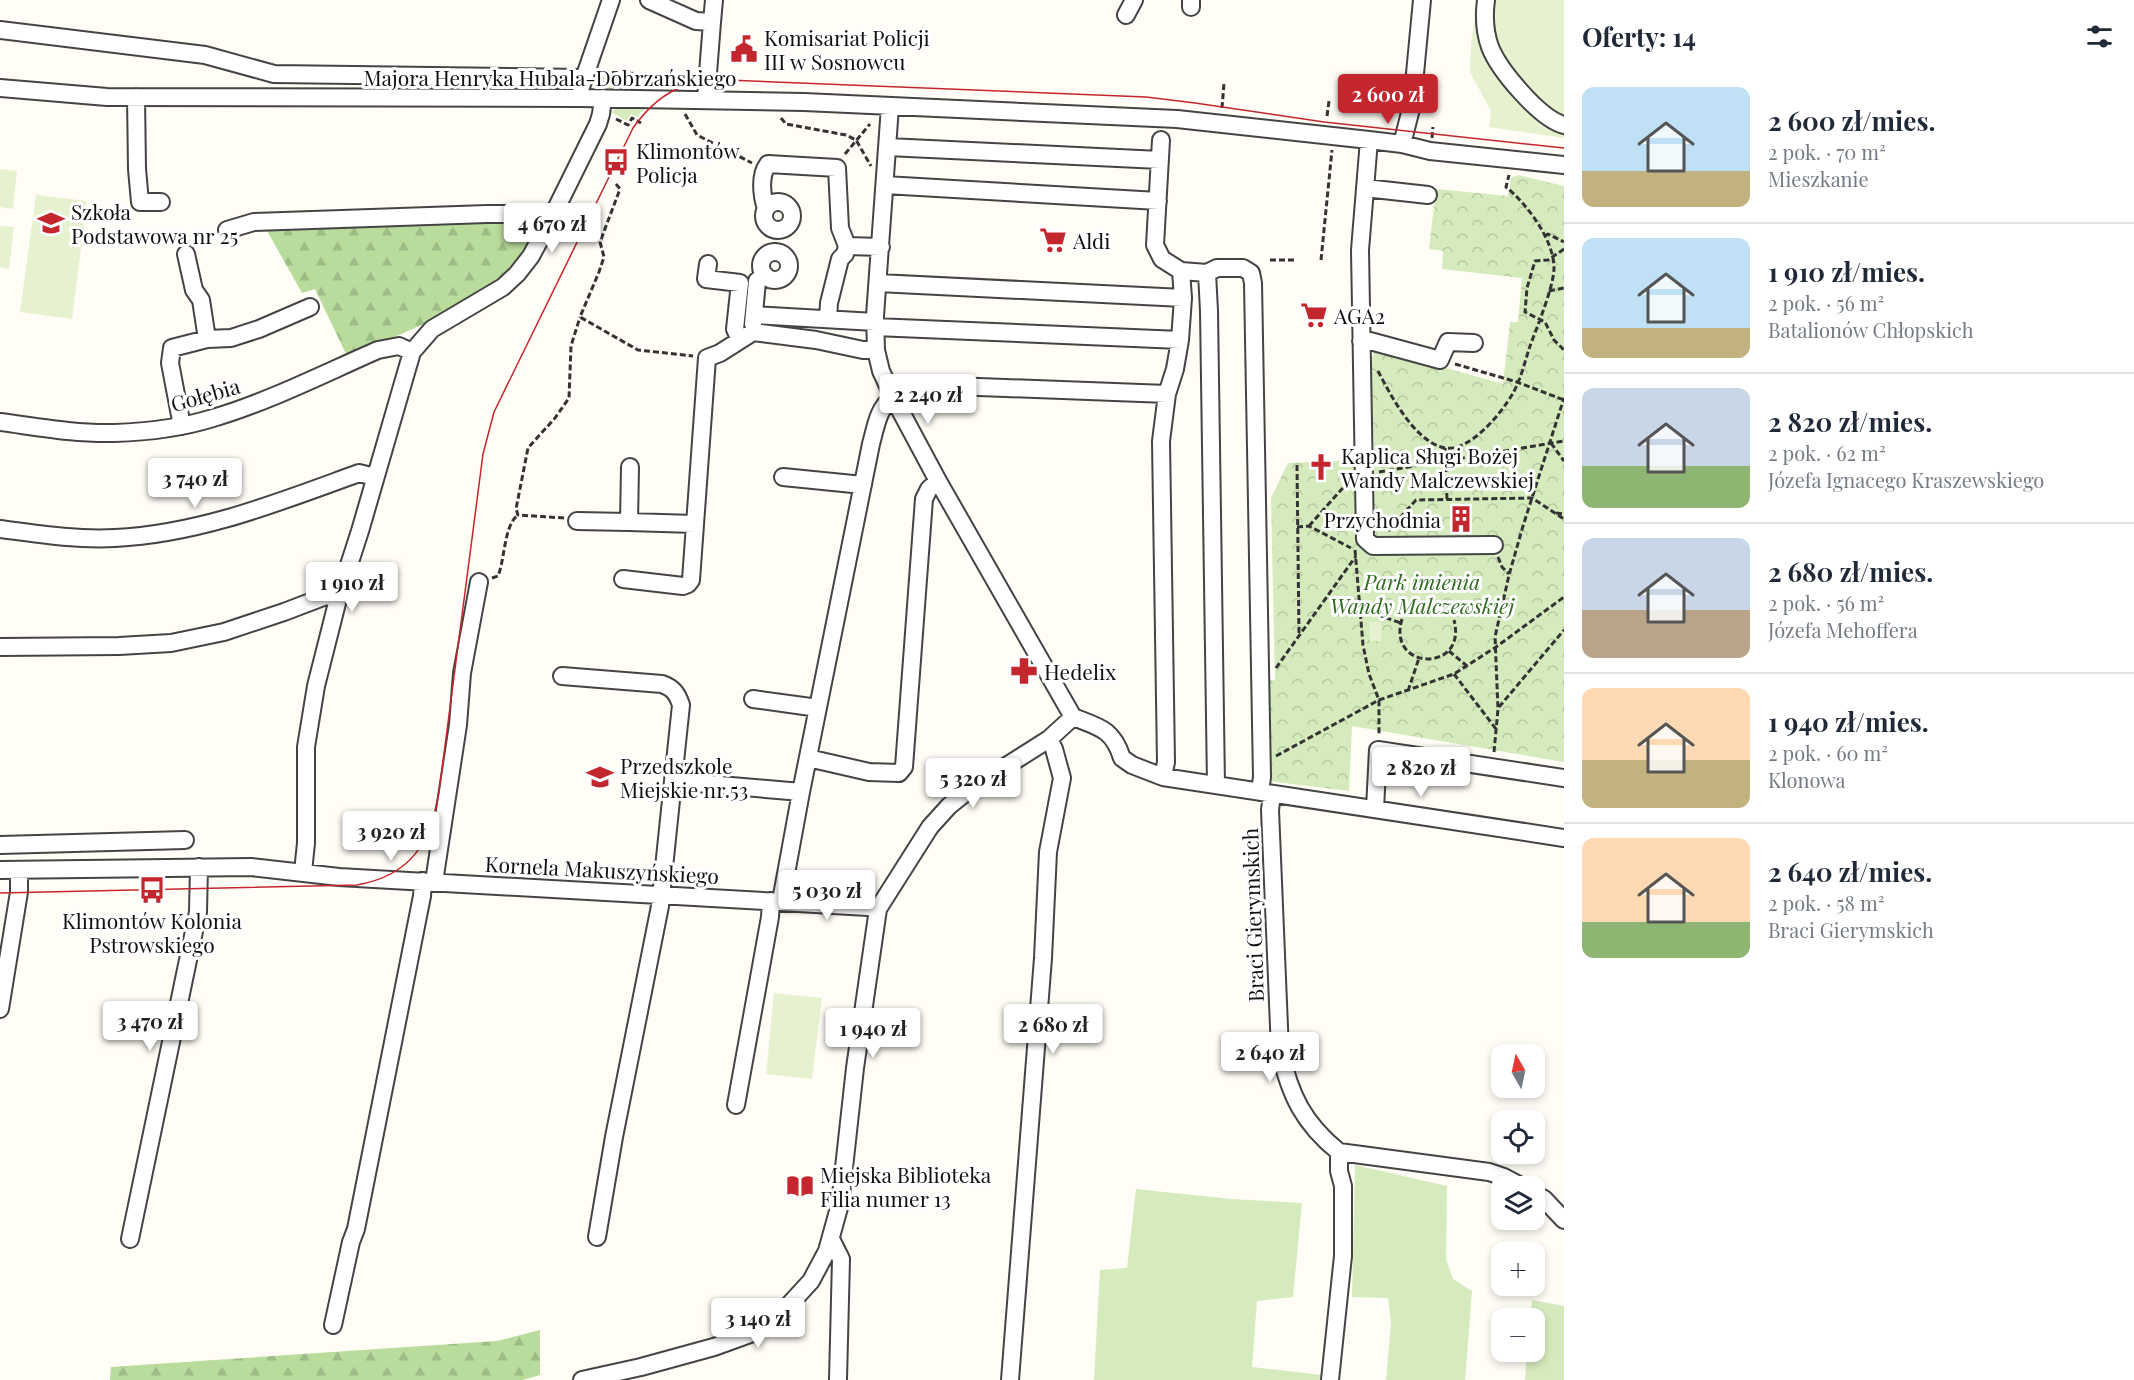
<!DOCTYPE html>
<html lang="pl">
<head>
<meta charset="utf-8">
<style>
  body { margin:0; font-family:"Playfair Display",serif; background:#f6f6f7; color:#1f2937; height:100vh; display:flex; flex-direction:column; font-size:22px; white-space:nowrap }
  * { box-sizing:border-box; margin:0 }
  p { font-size:20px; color:#747a83 }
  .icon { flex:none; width:33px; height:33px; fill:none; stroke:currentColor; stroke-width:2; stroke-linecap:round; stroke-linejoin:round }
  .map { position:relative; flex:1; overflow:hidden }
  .side { display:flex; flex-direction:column; background:#fff; width:570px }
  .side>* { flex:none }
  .needle { width:39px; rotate:351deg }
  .buttons { position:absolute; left:1491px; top:1044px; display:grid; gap:12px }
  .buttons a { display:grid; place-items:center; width:54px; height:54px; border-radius:12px; background:#fff; box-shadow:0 3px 9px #0003; font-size:30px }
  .price { position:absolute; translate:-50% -51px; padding:0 14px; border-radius:6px; background:#fff; color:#222; font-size:20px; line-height:39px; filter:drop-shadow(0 2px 3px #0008) }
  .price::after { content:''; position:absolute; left:50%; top:36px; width:18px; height:14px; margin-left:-9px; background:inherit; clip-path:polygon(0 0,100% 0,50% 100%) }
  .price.current { background:#c4262e; color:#fff }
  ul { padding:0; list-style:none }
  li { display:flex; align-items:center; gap:18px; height:150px; padding:0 18px }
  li+li { border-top:2px solid #e0e1e3 }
  li span { display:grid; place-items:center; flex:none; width:168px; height:120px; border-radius:12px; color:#555 }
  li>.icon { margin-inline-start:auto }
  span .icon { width:72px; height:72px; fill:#fffc; stroke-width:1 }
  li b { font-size:26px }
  h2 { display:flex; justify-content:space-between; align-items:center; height:72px; padding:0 18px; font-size:26px }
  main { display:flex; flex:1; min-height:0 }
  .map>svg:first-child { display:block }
  .grass { fill:#d5ebbd }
  .forest { fill:url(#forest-firs) }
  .park { fill:url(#park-crowns) }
  .pitch { fill:#e6f2cf }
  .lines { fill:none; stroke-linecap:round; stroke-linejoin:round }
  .minor-casing { stroke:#444; stroke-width:20 }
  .path { stroke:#333; stroke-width:3; stroke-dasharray:6 3; stroke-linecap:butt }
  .minor { stroke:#fff; stroke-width:16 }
  .tram { stroke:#c4262e; stroke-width:1.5 }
  .labels { text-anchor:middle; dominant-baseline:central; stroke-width:6; stroke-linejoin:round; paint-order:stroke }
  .poi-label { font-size:21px; fill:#111; stroke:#fff; text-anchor:start }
  .street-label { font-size:21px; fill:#111; stroke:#fff }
  .park-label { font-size:21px; font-style:italic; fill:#2f6b1f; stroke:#fff }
</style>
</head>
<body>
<main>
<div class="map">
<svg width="1564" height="1380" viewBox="0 0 1564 1380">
  <defs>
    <pattern id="forest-firs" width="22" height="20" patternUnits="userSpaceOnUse" patternTransform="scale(1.5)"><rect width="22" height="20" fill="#b9dc9c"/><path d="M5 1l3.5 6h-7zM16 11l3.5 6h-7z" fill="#9ebc85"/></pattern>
    <pattern id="park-crowns" width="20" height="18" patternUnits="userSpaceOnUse" patternTransform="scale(1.5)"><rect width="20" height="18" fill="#d5ebbd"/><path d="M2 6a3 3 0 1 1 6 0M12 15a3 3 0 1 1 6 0" fill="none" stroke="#b6c8a1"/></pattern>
  </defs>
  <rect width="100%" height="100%" fill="#fffdf5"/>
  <path class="grass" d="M601 76 634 78 638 81V90L597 89 593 87 590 81Z
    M620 106H647L637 117 631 114 627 121 611 112Z
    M1355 1165 1447 1186 1446 1259 1453 1279 1472 1291 1465 1380H1386L1391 1323 1388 1298 1352 1297Z
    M1136 1189 1231 1199 1302 1203 1293 1297 1257 1301 1252 1367 1322 1375 1321 1380H1094L1100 1270 1127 1268Z
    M1532 1300 1564 1306V1380H1525L1527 1352H1534V1318H1530Z"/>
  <path class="forest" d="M541 219C538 230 532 237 526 247 485 306 411 329 347 356L315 289 302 293 266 229Z
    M540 1330V1375L523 1380H110L111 1367 497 1341Z"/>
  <path class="park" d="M1518 175 1564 186V762L1352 726 1349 791 1269 781 1266 681 1275 680 1271 498 1288 463 1375 459 1369 369 1375 348 1503 384 1510 322H1518L1522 278 1442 269 1443 251 1429 249 1436 189 1508 196 1511 178Z"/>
  <path class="pitch" d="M1478 0H1564V138L1489 127 1491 111 1470 72 1471 44Z
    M0 169 17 171 13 209 0 207Z
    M36 195 87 201 72 319 20 312Z
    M0 226 14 227 9 269 0 267Z
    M1369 622H1381L1382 641H1370Z
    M774 993 822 998 812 1079 766 1074Z"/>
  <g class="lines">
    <defs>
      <path id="minor" d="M649 0 696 21 712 22 706 99
        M1486 0C1484 15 1485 33 1490 47 1499 70 1540 119 1564 125
        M1191 7V0
        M1126 15 1134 0
        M712 22 714 0
        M0 30 205 55 274 74 583 78
        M581 87 611 0
        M0 88 107 97 580 98 804 102 1177 119 1369 140 1402 144 1430 151 1564 165
        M136 97 137 169 140 202H161
        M890 106 875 316 876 350 881 371 893 397 938 481 1073 717C1099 727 1113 729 1122 758L1132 765 1163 777 1564 838
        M1161 140 1155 245 1162 259 1181 271 1207 273 1217 268H1243L1251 273 1253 283 1262 777 1260 792
        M1369 140 1360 250 1365 539 1373 546 1494 545
        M1402 144 1412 105 1422 0
        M888 147 1160 160
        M885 185 1158 201
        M1365 188 1428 195
        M764 216a14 14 0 1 1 28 0a14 14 0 1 1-28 0Z
        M766 209C762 196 759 176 768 164L837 168 840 228 847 246 845 254 840 259 829 303 828 319
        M227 230 254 222 487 214H531L551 219
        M847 246 881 247
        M761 266a14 14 0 1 1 28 0a14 14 0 1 1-28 0Z
        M186 254 194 290 201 300 207 339
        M708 264 706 279 740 283 735 329 740 340
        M1207 273 1209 311 1216 785
        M878 283 1183 298 1181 271
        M754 315 875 322
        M753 324 757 281 765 275
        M875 327 1180 340 1183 298
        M1361 341H1370L1440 360 1448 342 1474 343
        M889 389 901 384 1167 394
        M0 422C38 427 75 434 114 433 147 432 181 428 213 418 268 402 325 373 378 350L399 346 412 352
        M182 426 170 363 172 348 207 339 231 338 259 329 310 307
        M630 467 629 522 694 524
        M783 477 863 485
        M577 521 629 522
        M0 529C38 534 76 540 115 538 200 534 279 502 359 473L375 477
        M623 579 683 586 688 584 691 580 707 358 720 353 753 332 816 340 863 350H876
        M0 647 119 646 171 643 224 632 284 612 326 596 338 599
        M562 676 662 684C673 688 677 693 681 705L673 781
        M753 699 818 708
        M808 758 869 772 899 773 904 767 924 499 929 489 938 481
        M1163 777 1166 762 1161 441 1167 394 1175 369 1180 340
        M1272 794 1270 810 1280 1051C1290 1095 1303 1123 1339 1152L1489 1172 1504 1177 1521 1186
        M1375 809 1378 750 1564 778
        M0 845 185 840
        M0 870 251 867 339 877 868 907 878 909
        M303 872 306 843V747L316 686 338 599 360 531 412 352 432 329 503 287 517 274 531 256 551 219 598 124 601 114 603 98
        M434 882 458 725 462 673 479 582
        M781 901 801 792 871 444C876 426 878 408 893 397
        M0 1009 19 892V870
        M736 1105 770 917 771 901
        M1534 1194 1544 1199 1564 1220
        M597 1237 614 1137 660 906 673 781 801 792
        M130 1239 198 912 199 867
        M831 1239 841 1259 838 1380
        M333 1325 351 1242 356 1229 422 896 423 881
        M582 1380 641 1367 714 1347 750 1334 778 1317 811 1281 827 1251 840 1204 855 1068 878 909 930 827 949 806 970 789 1049 739 1073 717
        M1010 1380 1043 958 1048 852 1062 778 1054 749 1049 739
        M1330 1380 1343 1256V1186L1339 1171V1152"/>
    </defs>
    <use href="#minor" class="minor-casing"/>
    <path class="path" d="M603 72 692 76
      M1222 108 1224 83
      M685 114 697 135 752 163
      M1327 116 1329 101
      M781 118 786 124 846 135 856 140 871 166
      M616 119 628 125 632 118 641 123
      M1432 138 1433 127
      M845 154 870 124
      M616 184 620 189 600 242 604 257 599 272 580 317 638 350 693 356
      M1545 236 1548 234 1564 242
      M1564 249 1548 260 1535 261 1527 288 1525 312 1545 322 1554 340 1564 350
      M1270 260H1294
      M1321 260 1332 150
      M1549 291 1564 288
      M1455 364 1517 382 1564 400
      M1378 371C1391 396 1413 438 1441 447 1467 456 1502 413 1513 393 1521 379 1525 361 1530 346 1537 327 1554 286 1554 268 1554 240 1527 204 1506 187L1509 175
      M1551 443 1564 461
      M1445 448 1447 499
      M1297 465 1299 635
      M1379 472 1564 441
      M1556 513 1564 514
      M564 518 518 515 516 509 528 448 555 418 569 398 571 346 580 317
      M1309 526 1349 481
      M1297 527 1309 526 1351 548
      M1388 531 1416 500 1532 498 1564 519
      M1355 550 1363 645 1369 674 1379 700V736
      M1498 557 1502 567 1509 574
      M492 578 498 576C505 559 504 525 518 515
      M1360 609 1401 623
      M1402 619C1386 671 1468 673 1454 620
      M1449 651 1467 666
      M1276 668 1356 556
      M1454 674 1496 729
      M1408 691 1419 658
      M1499 707 1564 630
      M1494 752 1498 709 1495 637 1509 575 1523 526 1564 398
      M1276 756 1379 700 1454 674 1496 647 1564 597"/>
    <use href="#minor" class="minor"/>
    <path class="tram" d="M0 893 357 885C412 875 430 843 439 792L483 454 494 412 633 128C658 93 685 79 728 80L1146 97 1195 103 1324 122 1564 148"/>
  </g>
  <defs>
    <symbol id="civic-bare" viewBox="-9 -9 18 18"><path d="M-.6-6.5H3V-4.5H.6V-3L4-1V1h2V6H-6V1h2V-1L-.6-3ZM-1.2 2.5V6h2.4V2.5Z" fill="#c4262e" stroke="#fff" stroke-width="2.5" paint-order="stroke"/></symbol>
    <symbol id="bus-bare" viewBox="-9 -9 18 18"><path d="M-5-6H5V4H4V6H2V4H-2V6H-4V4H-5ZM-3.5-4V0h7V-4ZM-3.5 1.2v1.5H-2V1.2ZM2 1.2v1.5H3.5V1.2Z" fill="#c4262e" stroke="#fff" stroke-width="2.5" paint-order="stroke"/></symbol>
    <symbol id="school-bare" viewBox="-9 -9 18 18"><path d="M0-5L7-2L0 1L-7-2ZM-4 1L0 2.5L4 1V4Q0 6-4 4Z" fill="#c4262e" stroke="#fff" stroke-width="2.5" paint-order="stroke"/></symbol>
    <symbol id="supermarket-bare" viewBox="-9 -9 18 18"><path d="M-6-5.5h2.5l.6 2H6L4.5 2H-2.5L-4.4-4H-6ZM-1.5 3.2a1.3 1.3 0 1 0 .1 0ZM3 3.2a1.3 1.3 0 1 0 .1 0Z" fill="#c4262e" stroke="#fff" stroke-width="2.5" paint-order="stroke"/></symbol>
    <symbol id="church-bare" viewBox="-9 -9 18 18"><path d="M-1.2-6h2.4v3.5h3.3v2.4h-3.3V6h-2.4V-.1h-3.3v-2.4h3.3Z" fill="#c4262e" stroke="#fff" stroke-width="2.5" paint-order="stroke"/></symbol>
    <symbol id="building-bare" viewBox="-9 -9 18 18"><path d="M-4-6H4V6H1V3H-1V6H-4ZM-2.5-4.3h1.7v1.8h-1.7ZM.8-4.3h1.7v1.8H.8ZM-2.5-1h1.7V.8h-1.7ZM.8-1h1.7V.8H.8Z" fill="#c4262e" stroke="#fff" stroke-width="2.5" paint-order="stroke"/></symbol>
    <symbol id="pharmacy-bare" viewBox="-9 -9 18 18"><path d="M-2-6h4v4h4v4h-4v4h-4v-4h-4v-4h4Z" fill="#c4262e" stroke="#fff" stroke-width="2.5" paint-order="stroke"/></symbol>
    <symbol id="library-bare" viewBox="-9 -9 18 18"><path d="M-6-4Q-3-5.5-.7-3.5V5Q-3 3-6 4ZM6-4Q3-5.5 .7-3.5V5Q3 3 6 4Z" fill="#c4262e" stroke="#fff" stroke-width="2.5" paint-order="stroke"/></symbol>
  </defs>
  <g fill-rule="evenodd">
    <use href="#civic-bare" x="725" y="30" width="38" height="38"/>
    <use href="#bus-bare" x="597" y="143" width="38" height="38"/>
    <use href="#school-bare" x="32" y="204" width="38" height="38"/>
    <use href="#supermarket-bare" x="1034" y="221" width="38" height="38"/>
    <use href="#supermarket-bare" x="1295" y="296" width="38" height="38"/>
    <use href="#church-bare" x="1302" y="448" width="38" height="38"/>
    <use href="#building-bare" x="1442" y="500" width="38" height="38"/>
    <use href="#pharmacy-bare" x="1005" y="652" width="38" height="38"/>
    <use href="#school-bare" x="581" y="758" width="38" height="38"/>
    <use href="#bus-bare" x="133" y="871" width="38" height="38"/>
    <use href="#library-bare" x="781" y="1167" width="38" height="38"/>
  </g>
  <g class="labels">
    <g class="poi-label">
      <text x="764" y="37">Komisariat Policji<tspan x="764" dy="24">III w Sosnowcu</tspan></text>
      <text x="636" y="150">Klimontów<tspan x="636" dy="24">Policja</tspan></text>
      <text x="71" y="211">Szkoła<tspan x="71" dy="24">Podstawowa nr 25</tspan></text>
      <text x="1073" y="240">Aldi</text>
      <text x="1334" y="315">AGA2</text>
      <text x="1341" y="455">Kaplica Sługi Bożej<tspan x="1341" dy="24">Wandy Malczewskiej</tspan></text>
      <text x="1441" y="519" text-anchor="end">Przychodnia</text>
      <text x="1044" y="671">Hedelix</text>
      <text x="620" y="765">Przedszkole<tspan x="620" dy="24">Miejskie nr.53</tspan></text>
      <text x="152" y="920" text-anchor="middle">Klimontów Kolonia<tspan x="152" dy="24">Pstrowskiego</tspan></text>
      <text x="820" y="1174">Miejska Biblioteka<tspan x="820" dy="24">Filia numer 13</tspan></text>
    </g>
    <g class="street-label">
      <text x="550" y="77">Majora Henryka Hubala-Dobrzańskiego</text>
      <text transform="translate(205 394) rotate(-16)">Gołębia</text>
      <text transform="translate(602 869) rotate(3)">Kornela Makuszyńskiego</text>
      <text transform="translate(1252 915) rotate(-92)">Braci Gierymskich</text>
    </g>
    <g class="park-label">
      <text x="1422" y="581">Park imienia<tspan x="1422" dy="24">Wandy Malczewskiej</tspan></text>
    </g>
  </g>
</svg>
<div class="buttons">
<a><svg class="needle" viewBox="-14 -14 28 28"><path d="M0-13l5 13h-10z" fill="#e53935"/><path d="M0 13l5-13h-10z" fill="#747a83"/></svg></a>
<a><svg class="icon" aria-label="locate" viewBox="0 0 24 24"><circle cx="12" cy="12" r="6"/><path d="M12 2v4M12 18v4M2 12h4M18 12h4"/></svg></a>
<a><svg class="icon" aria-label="layers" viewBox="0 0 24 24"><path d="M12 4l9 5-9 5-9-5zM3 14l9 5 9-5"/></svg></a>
<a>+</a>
<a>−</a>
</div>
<b class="price current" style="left:1388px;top:125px">2 600 zł</b>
<b class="price" style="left:552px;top:254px">4 670 zł</b>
<b class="price" style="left:928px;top:425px">2 240 zł</b>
<b class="price" style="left:195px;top:509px">3 740 zł</b>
<b class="price" style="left:352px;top:613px">1 910 zł</b>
<b class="price" style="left:1421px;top:798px">2 820 zł</b>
<b class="price" style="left:973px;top:809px">5 320 zł</b>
<b class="price" style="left:391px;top:862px">3 920 zł</b>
<b class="price" style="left:827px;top:921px">5 030 zł</b>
<b class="price" style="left:150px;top:1052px">3 470 zł</b>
<b class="price" style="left:1053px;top:1055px">2 680 zł</b>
<b class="price" style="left:873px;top:1059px">1 940 zł</b>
<b class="price" style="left:1270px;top:1083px">2 640 zł</b>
<b class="price" style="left:758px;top:1349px">3 140 zł</b>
</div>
<section class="side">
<h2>Oferty: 14<svg class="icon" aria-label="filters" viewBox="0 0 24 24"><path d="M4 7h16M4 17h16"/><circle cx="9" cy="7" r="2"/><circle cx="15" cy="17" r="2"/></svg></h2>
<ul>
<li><span style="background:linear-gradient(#bfe0f5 70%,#c2b280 0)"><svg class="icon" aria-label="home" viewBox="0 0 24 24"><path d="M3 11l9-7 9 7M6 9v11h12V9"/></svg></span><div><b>2 600 zł/mies.</b><p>2 pok. · 70 m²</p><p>Mieszkanie</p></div></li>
<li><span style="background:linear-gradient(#bfe0f5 75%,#c2b280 0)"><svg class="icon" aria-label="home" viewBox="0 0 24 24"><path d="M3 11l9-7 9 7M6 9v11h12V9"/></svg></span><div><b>1 910 zł/mies.</b><p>2 pok. · 56 m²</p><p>Batalionów Chłopskich</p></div></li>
<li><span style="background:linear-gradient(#c9d6e8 65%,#8fb573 0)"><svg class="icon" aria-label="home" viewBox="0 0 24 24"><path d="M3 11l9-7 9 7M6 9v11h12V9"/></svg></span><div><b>2 820 zł/mies.</b><p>2 pok. · 62 m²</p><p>Józefa Ignacego Kraszewskiego</p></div></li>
<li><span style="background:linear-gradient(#c9d6e8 60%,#b9a48a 0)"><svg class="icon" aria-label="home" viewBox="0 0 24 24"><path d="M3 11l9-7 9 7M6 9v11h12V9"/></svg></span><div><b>2 680 zł/mies.</b><p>2 pok. · 56 m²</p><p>Józefa Mehoffera</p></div></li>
<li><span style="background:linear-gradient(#ffd9b3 60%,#c2b280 0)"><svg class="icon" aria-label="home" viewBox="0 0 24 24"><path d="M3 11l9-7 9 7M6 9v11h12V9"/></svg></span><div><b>1 940 zł/mies.</b><p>2 pok. · 60 m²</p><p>Klonowa</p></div></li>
<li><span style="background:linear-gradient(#ffd9b3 70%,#8fb573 0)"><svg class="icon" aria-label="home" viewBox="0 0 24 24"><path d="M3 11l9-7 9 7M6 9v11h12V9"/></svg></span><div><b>2 640 zł/mies.</b><p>2 pok. · 58 m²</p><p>Braci Gierymskich</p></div></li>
</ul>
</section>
</main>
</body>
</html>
